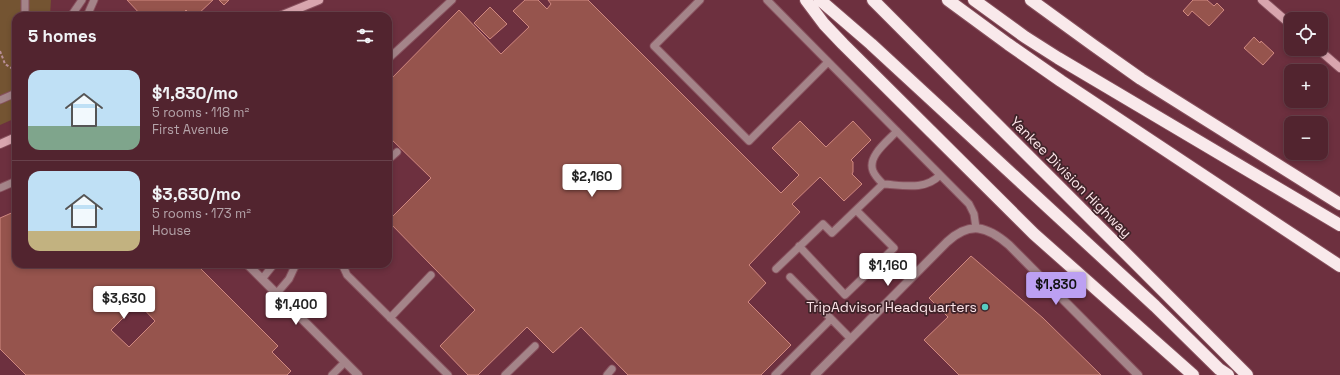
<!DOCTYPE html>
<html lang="en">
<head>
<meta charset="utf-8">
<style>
  body { margin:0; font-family:"Space Grotesk",sans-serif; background:#582c37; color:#f1f3f6; height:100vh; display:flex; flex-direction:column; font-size:15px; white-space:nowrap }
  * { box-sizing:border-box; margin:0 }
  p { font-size:13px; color:#b5a4aa }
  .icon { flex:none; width:22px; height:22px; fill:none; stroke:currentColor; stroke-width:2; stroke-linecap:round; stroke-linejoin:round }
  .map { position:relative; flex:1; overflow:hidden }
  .side { position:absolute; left:12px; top:12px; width:380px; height:256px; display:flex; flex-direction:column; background:#52242f; border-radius:12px; box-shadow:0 2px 6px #0003,0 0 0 1px #68414b }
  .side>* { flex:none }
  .tools { position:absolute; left:1284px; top:12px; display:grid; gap:8px }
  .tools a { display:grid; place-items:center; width:44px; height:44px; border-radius:8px; background:#52242f; box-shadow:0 2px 6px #0003,0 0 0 1px #68414b; font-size:20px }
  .price { position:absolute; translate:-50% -34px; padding:0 9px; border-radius:4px; background:#fff; color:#222; font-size:13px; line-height:26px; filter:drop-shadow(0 1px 2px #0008) }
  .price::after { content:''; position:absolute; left:50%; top:24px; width:12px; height:9px; margin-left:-6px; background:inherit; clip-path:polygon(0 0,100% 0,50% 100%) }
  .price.current { background:#bca0f2; color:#111 }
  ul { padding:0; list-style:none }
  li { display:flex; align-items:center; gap:12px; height:100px; padding:0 16px }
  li+li { border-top:1px solid #68414b }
  li span { display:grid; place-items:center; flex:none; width:112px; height:80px; border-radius:12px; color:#555 }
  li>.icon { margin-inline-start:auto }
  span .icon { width:48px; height:48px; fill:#fffc; stroke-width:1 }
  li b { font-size:17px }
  h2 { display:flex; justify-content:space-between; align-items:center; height:48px; padding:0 16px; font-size:17px }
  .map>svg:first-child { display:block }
  .green { fill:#745432 }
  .building { fill:#96544d; stroke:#d08880; fill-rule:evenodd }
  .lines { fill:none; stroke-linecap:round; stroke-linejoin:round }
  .lane-casing { stroke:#87505d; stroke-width:9 }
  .street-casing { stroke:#87505d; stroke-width:10 }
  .secondary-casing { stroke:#87505d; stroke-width:10 }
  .highway-casing { stroke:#87505d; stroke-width:14 }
  .path { stroke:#b98f98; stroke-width:2; stroke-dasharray:3 2; stroke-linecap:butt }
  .lane { stroke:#a48489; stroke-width:7 }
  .street { stroke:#a48489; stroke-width:8 }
  .secondary { stroke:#d8a5ae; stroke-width:8 }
  .highway { stroke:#f9e9eb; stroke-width:12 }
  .poi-dot { fill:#57cec2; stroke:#402329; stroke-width:1.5 }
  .labels { text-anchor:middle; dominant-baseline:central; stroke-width:3.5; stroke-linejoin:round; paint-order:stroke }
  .street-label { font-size:14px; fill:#fce4e8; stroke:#402329 }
  .poi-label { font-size:14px; fill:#fce4e8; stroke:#402329; text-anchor:end }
</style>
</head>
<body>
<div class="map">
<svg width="1340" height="375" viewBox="0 0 1340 375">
  <rect width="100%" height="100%" fill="#6d303f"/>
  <path class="green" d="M0 0H51L50 16H16V118L0 125Z"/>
  <path class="building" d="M127 0H213L196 16H189L187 15 189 13 186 10 180 16H142Z
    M219 0H229L224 5Z
    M525 0H538L547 9 551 4 548 0H588L781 193 799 175 772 148 800 121 826 147 853 121 871 140 851 160 853 162V172L852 174 862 184 844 201 820 177 792 204 800 212 749 265 766 283 748 302 791 345 761 375H628L581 327 553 353 527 327 478 375H468L440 346 475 310 388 221 431 178 388 136V82L459 10 501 54 529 27 513 11Z
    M1193 0H1207L1214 6 1217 3 1224 10 1209 26 1192 11 1188 16 1183 11Z
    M490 7 507 24 490 39 474 23Z
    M1254 37 1260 43 1261 41 1274 53 1263 65 1244 48Z
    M1291 81V96L1284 90Z
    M16 211V264H196L278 346 272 352 291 371 287 375H26L0 349V218ZM138 303 155 321 129 347 111 330Z
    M971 256 1043 318 1101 375H959L924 340 948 317 929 298Z"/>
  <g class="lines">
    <defs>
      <path id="lane" d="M700 0 654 46 749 141 828 62
        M767 0 969 204 974 214 976 228
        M25 16V0
        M71 16 82 0
        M87 16 94 0
        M388 59 452 0
        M0 100 16 93
        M897 131C888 141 867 156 873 171 875 176 879 180 883 184 902 185 925 191 940 175
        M388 160 397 152
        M0 188 16 181
        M799 246 845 295 894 248 856 210
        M342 264 347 275 448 375
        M776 269 823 224 832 233 883 184
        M790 277 851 339
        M262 279 274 264
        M277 293 289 279 296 264
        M390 318 431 275
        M332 375 345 362
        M505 375 535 346
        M607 375 612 369
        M775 375 831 319"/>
      <path id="street" d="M247 264 358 375
        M815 375 947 242C970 221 987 226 1009 245L1138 375"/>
      <path id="secondary" d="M1262 0 1291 25
        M280 16 319 0
        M1318 49 1340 68
        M0 144 16 137"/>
      <path id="highway" d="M806 0 824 24 843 44 1034 234 1193 375
        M820 0 871 44 1155 306 1219 369 1228 375
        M873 0 1247 375
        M948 0 1008 44 1061 81 1340 266
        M974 0 1025 37 1058 58 1340 225
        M1031 0 1093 45 1141 79 1340 204"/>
    </defs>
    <use href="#lane" class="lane-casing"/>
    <use href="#street" class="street-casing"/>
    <use href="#secondary" class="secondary-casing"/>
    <use href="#highway" class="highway-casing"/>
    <path class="path" d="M0 51 5 64 16 71"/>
    <use href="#lane" class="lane"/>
    <use href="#street" class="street"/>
    <use href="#secondary" class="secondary"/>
    <use href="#highway" class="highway"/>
  </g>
  <circle class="poi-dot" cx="985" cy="307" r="4"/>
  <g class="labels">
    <g class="street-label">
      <text transform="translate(1071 177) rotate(45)">Yankee Division Highway</text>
    </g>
    <g class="poi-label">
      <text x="977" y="307">TripAdvisor Headquarters</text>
    </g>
  </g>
</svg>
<div class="tools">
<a><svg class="icon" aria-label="locate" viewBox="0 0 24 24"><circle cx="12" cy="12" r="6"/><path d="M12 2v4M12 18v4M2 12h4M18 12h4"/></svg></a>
<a>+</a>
<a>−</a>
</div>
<b class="price" style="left:592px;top:198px">$2,160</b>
<b class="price" style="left:888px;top:287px">$1,160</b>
<b class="price current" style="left:1056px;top:306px">$1,830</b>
<b class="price" style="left:124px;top:320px">$3,630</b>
<b class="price" style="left:296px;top:326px">$1,400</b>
<section class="side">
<h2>5 homes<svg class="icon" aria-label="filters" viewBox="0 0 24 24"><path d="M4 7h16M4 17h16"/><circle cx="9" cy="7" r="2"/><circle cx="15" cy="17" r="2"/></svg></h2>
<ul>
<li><span style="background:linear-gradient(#bfe0f5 70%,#7fa58c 0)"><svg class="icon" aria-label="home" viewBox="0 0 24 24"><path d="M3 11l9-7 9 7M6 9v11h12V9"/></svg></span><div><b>$1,830/mo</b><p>5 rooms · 118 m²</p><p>First Avenue</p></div></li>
<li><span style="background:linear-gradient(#bfe0f5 75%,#c2b280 0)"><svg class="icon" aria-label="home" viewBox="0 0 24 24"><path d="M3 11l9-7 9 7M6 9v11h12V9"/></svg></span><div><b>$3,630/mo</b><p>5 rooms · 173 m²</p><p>House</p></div></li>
</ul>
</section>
</div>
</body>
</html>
